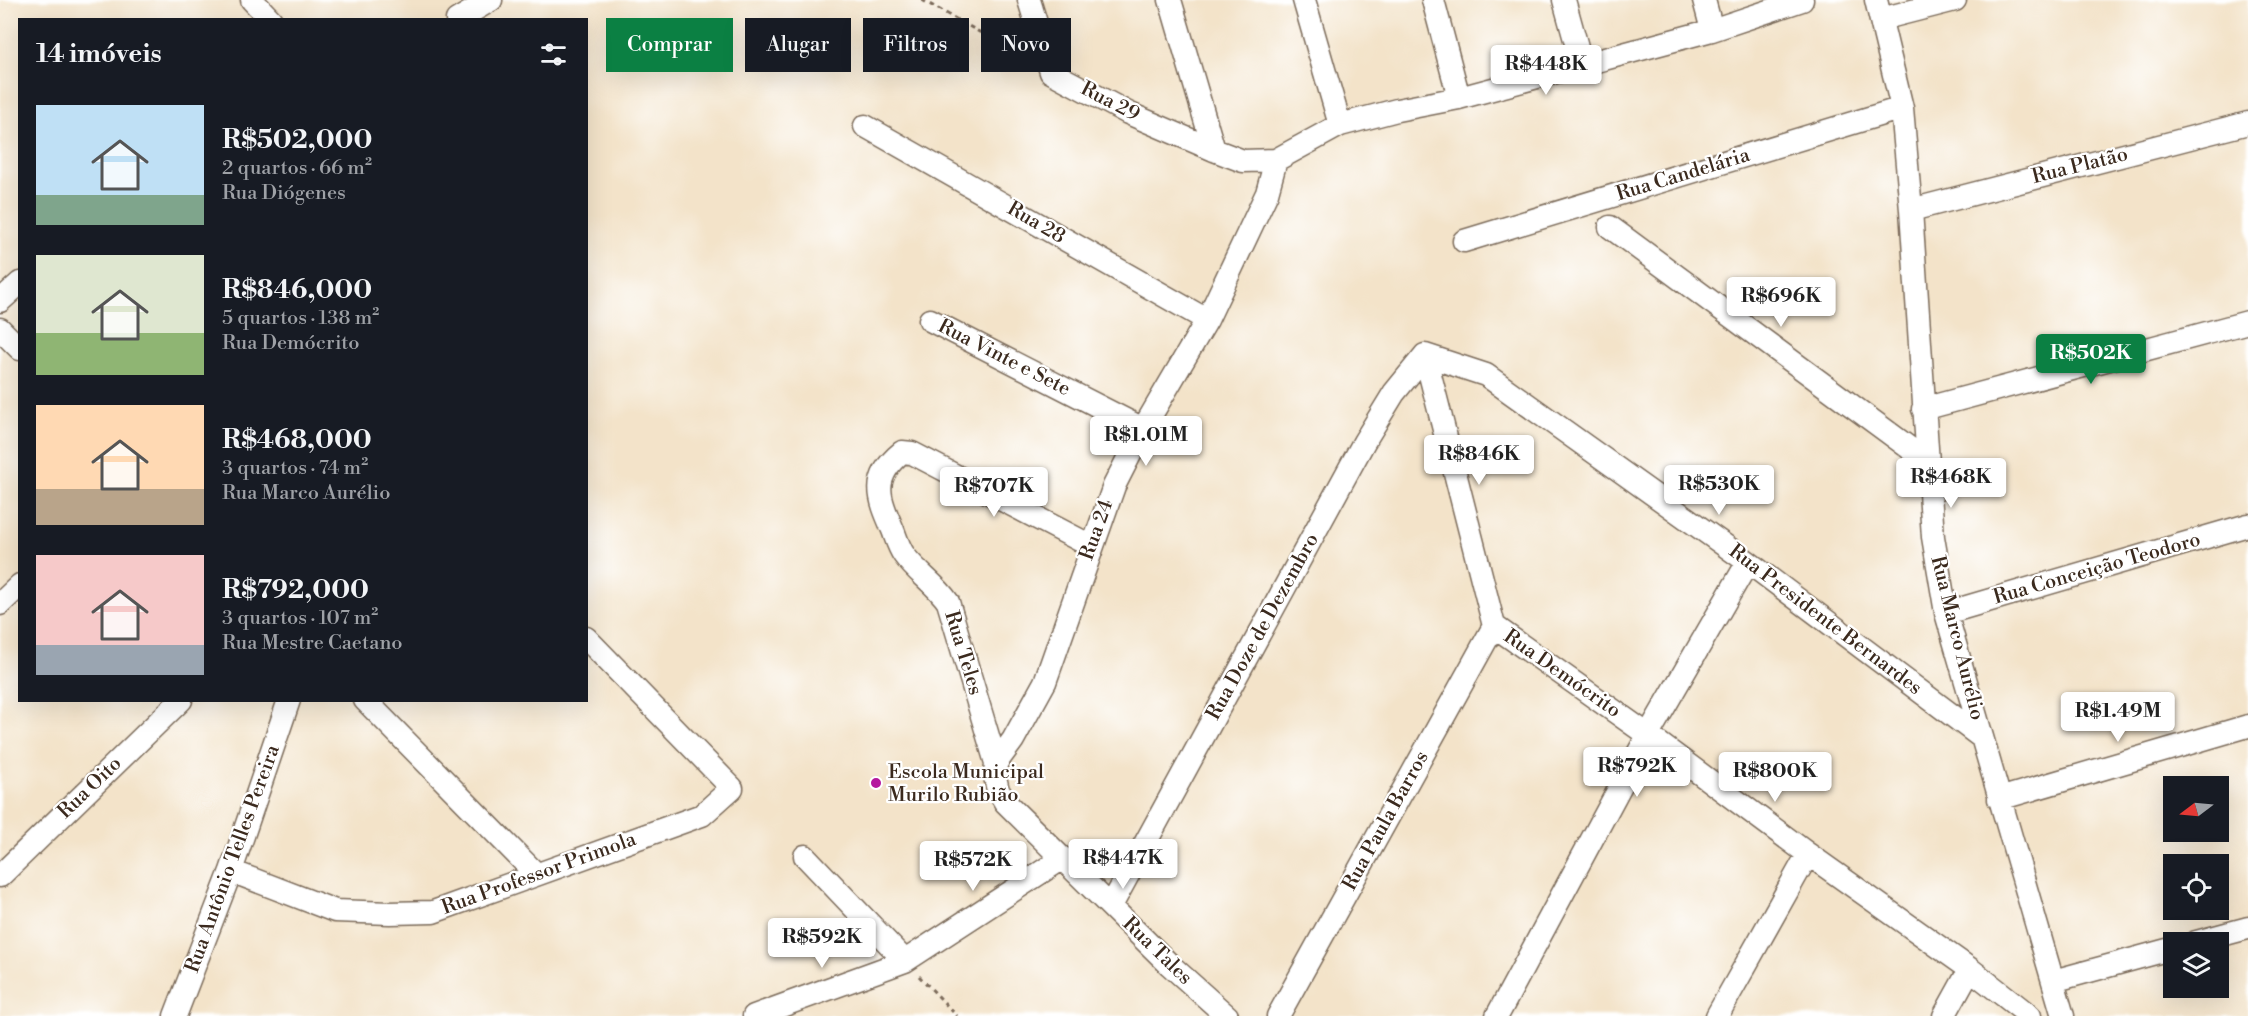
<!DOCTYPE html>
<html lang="pt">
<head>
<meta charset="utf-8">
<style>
  body { margin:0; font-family:"Libre Bodoni",serif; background:#20242c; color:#f1f3f6; height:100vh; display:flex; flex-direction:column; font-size:22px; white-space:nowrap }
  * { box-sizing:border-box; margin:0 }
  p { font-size:20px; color:#9ea1a6 }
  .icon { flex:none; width:33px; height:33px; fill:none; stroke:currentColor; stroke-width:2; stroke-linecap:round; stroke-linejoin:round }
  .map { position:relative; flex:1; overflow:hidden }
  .panel { position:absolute; left:18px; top:18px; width:570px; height:684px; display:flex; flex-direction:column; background:#171b24; border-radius:0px; box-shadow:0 6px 24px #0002 }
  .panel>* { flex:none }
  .banner { position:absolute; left:606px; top:18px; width:570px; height:54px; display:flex; gap:12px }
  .needle { width:39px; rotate:254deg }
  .controls { position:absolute; left:2163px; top:776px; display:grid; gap:12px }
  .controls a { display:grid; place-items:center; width:66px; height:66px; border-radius:0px; background:#171b24; box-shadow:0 6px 24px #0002; font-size:30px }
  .price { position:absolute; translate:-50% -51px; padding:0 14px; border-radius:6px; background:#fff; color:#222; font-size:20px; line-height:39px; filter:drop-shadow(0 2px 3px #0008) }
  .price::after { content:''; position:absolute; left:50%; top:36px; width:18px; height:14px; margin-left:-9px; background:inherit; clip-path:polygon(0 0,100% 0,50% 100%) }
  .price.active { background:#0b8043; color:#fff }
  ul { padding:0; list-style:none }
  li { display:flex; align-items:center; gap:18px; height:150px; padding:0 18px }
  li span { display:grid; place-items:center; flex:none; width:168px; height:120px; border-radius:0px; color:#555 }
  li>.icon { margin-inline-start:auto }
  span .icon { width:72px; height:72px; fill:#fffc; stroke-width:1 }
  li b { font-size:26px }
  h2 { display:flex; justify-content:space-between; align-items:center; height:72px; padding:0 18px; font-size:26px }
  .pill { padding:0 21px; border-radius:0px; background:#171b24; box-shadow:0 6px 24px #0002; font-size:21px; line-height:54px }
  .pill.active { background:#0b8043; color:#fff }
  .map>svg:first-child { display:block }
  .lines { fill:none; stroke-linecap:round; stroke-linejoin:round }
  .minor-casing { stroke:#7b6b5a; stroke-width:25 }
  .path { stroke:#7b6b5a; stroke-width:3; stroke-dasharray:4.5 4.5; stroke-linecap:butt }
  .minor { stroke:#fff; stroke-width:22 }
  .poi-dot { fill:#b5179e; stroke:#fff; stroke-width:2 }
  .labels { text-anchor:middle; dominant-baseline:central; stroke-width:4.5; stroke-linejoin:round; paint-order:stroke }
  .street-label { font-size:20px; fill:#3b2a1e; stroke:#fff }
  .poi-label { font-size:20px; fill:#3b2a1e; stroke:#fff; text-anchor:start }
</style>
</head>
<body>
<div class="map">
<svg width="2248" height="1016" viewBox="0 0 2248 1016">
  <rect width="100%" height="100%" fill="#fff"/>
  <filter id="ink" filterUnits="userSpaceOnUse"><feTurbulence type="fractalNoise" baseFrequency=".0167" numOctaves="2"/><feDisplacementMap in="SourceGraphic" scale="12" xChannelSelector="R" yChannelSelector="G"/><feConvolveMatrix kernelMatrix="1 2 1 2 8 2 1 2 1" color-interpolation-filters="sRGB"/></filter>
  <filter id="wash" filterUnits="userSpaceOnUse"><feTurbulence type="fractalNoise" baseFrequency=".008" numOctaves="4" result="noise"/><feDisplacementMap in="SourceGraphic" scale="24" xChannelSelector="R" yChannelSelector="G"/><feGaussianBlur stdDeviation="1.35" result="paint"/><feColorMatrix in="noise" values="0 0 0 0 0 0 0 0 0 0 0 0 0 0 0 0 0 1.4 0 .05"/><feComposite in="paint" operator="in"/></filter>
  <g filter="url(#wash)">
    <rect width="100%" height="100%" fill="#f3e3c9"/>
  </g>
  <g filter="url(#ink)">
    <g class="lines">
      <defs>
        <path id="minor" d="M252 0 271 20
          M1029 0 1051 72 1128 113 1214 150 1243 161 1276 160 1340 125 1397 110 1459 98 1582 65 1712 30 1802 0
          M1170 0 1214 150
          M1304 0 1340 125
          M1433 0 1459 98
          M1564 0 1582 65
          M1704 0 1712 30
          M1876 0 1902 108 1911 210 1933 537 1946 613 2063 1016
          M1881 19 1955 0
          M457 20 491 0
          M865 126 1207 320
          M1911 210 2248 123
          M1610 227 1927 461
          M1464 241 1902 108
          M0 301 20 283
          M930 320 1143 429
          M0 329 20 349
          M1425 355 1494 626 1648 735 1808 854 1970 969 2030 1016
          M1425 355 1486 375 1748 562 1981 737
          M1923 409 2248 322
          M0 604 20 585
          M1946 613 2248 525
          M365 700 536 874
          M996 763 948 602C936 584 917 573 904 555 899 548 896 538 893 530 879 498 870 478 902 452L912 453 1091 546
          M1999 799 2248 726
          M805 856 905 961
          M231 871 335 911 390 913 433 912 702 815 732 788 586 638
          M0 876 181 700
          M1111 906 1364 442 1394 393 1425 355
          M2196 942 2248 928
          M2053 981 2174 948
          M175 1016 231 871 289 700
          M754 1016 905 961 1063 858
          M1227 1016 1170 965 1005 802 998 790 995 777 996 763 1013 740 1045 682 1114 486 1143 429 1207 320 1267 193 1276 160
          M1278 1016 1494 626
          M1497 1016 1648 735 1748 562
          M1717 1016 1808 854
          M1944 1016 1970 969"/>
      </defs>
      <use href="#minor" class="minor-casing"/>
      <path class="path" d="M922 0 1026 58
        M919 976 957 1016"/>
      <use href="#minor" class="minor"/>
    </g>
  </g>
  <circle class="poi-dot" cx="876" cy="783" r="6"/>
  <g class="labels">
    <g class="street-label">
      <text transform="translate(1110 102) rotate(27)">Rua 29</text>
      <text transform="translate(2080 166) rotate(-14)">Rua Platão</text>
      <text transform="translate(1683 175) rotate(-17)">Rua Candelária</text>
      <text transform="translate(1036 223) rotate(30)">Rua 28</text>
      <text transform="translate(1004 358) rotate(27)">Rua Vinte e Sete</text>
      <text transform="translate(1097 530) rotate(-70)">Rua 24</text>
      <text transform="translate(2097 569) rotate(-16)">Rua Conceição Teodoro</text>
      <text transform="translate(1825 620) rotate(37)">Rua Presidente Bernardes</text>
      <text transform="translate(1263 627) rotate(-61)">Rua Doze de Dezembro</text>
      <text transform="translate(1957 638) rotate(76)">Rua Marco Aurélio</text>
      <text transform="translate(963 653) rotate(73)">Rua Teles</text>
      <text transform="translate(1562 674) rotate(35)">Rua Demócrito</text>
      <text transform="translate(90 788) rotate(-44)">Rua Oito</text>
      <text transform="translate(1386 821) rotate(-61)">Rua Paula Barros</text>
      <text transform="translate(233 859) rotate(-70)">Rua Antônio Telles Pereira</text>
      <text transform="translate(539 874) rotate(-20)">Rua Professor Primola</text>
      <text transform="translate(1157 951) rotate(44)">Rua Tales</text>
    </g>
    <g class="poi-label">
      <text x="888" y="772">Escola Municipal<tspan x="888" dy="23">Murilo Rubião</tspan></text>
    </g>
  </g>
</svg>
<div class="controls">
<a><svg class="needle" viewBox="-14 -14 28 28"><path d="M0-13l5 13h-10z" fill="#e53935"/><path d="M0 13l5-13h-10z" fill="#9ea1a6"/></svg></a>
<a><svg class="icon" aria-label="locate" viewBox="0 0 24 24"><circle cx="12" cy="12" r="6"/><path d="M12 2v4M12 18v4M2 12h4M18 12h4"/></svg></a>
<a><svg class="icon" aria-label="layers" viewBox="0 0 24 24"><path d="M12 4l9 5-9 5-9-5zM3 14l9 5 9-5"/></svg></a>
</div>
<b class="price" style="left:1546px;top:96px">R$448K</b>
<b class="price" style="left:1781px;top:328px">R$696K</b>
<b class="price active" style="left:2091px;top:385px">R$502K</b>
<b class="price" style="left:1146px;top:467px">R$1.01M</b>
<b class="price" style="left:1479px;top:486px">R$846K</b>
<b class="price" style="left:1951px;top:509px">R$468K</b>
<b class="price" style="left:1719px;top:516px">R$530K</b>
<b class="price" style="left:994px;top:518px">R$707K</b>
<b class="price" style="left:2118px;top:743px">R$1.49M</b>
<b class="price" style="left:1637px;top:798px">R$792K</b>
<b class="price" style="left:1775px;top:803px">R$800K</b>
<b class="price" style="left:1123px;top:890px">R$447K</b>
<b class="price" style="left:973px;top:892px">R$572K</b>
<b class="price" style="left:822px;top:969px">R$592K</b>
<div class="banner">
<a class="pill active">Comprar</a>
<a class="pill">Alugar</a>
<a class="pill">Filtros</a>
<a class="pill">Novo</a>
</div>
<section class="panel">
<h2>14 imóveis<svg class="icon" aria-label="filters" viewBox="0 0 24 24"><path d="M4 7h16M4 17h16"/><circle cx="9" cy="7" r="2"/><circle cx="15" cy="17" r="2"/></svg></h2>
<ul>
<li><span style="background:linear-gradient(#bfe0f5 75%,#7fa58c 0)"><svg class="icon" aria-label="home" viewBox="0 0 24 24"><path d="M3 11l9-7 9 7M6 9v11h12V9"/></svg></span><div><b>R$502,000</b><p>2 quartos · 66 m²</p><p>Rua Diógenes</p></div></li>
<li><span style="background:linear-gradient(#dfe7d0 65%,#8fb573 0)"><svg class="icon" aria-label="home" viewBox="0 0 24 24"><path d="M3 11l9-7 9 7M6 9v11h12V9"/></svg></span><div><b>R$846,000</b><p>5 quartos · 138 m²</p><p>Rua Demócrito</p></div></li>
<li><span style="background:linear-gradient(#ffd9b3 70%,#b9a48a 0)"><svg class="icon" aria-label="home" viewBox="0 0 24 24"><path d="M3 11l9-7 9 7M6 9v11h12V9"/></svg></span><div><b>R$468,000</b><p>3 quartos · 74 m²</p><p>Rua Marco Aurélio</p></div></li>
<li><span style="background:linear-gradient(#f6c9c9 75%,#9aa5b1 0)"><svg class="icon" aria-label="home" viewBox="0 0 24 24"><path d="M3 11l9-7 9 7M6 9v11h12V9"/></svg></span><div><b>R$792,000</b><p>3 quartos · 107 m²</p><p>Rua Mestre Caetano</p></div></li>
</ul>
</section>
</div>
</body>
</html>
